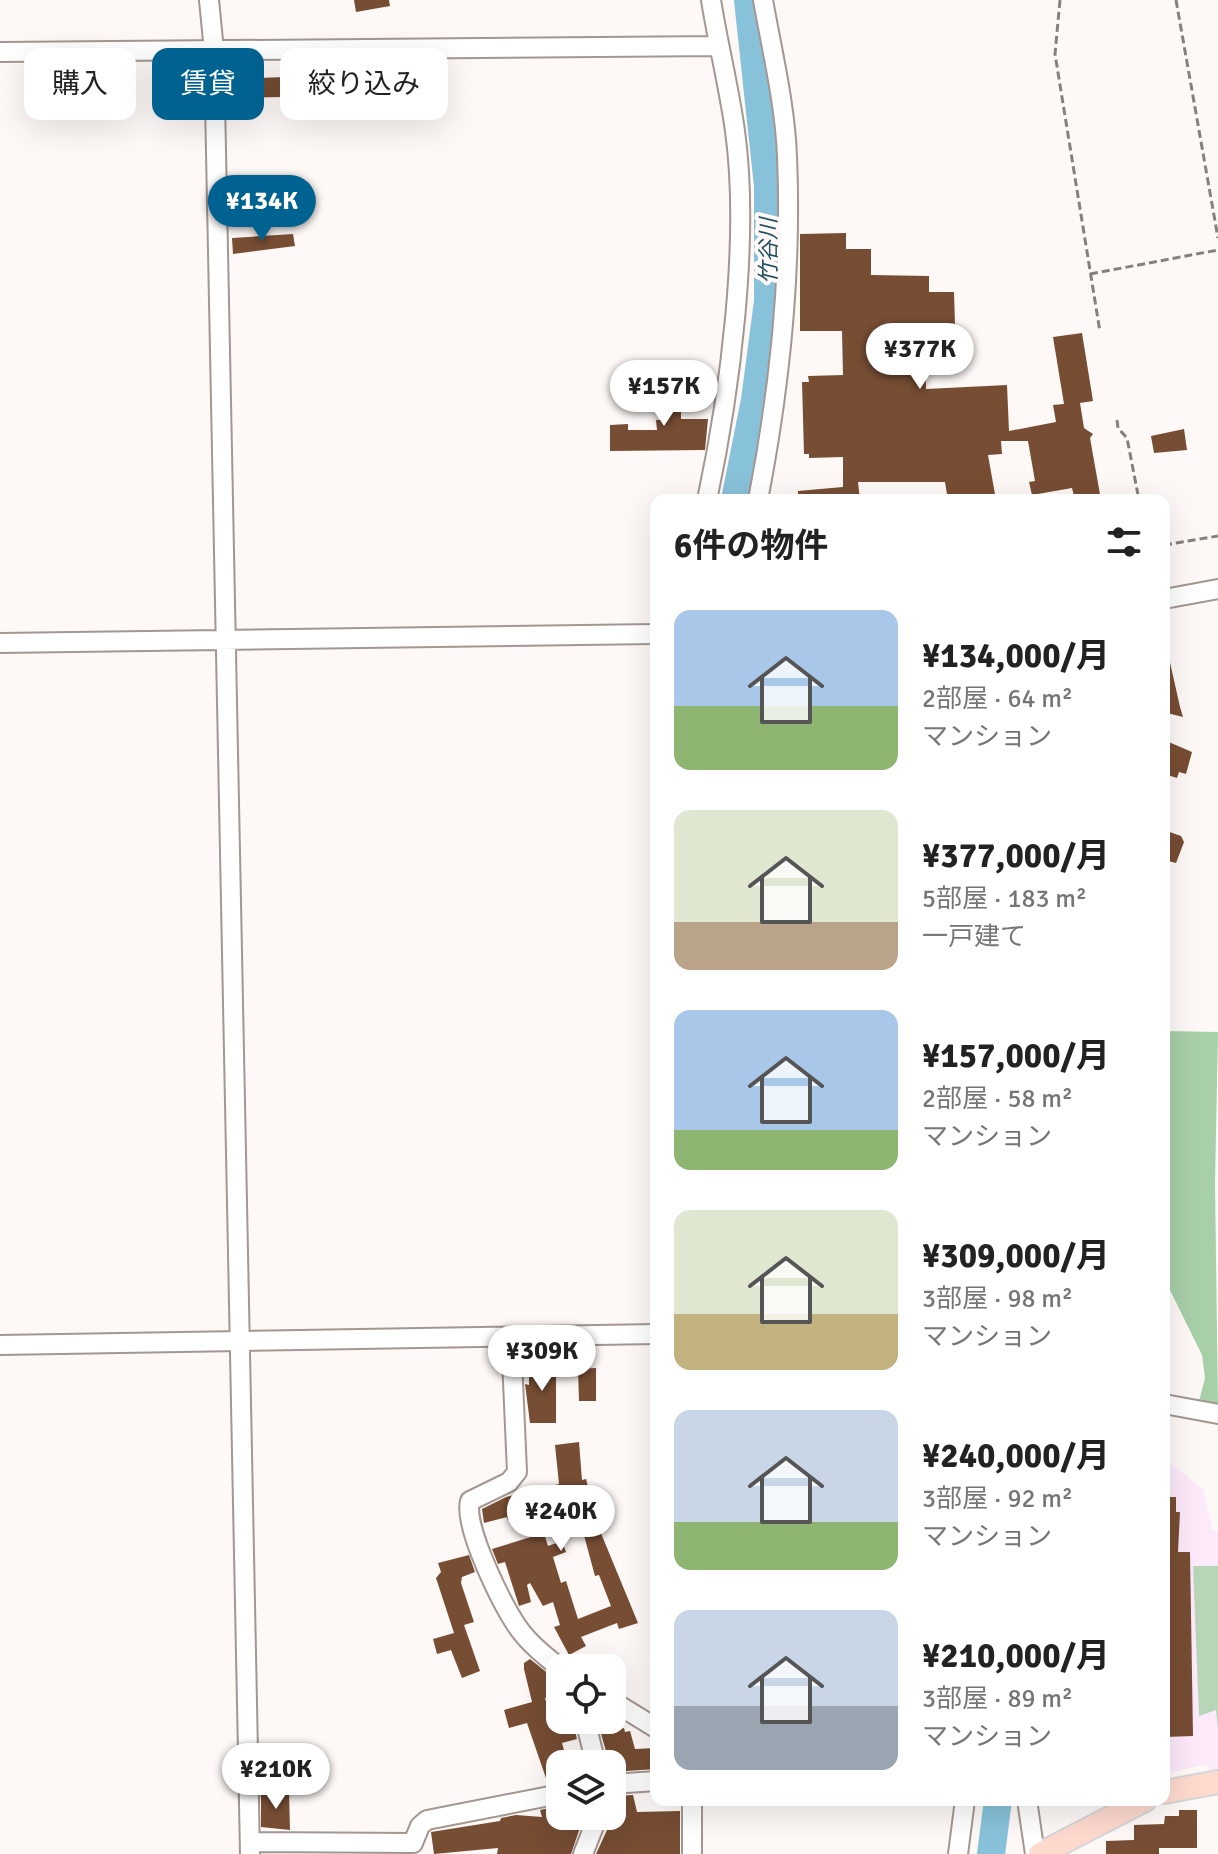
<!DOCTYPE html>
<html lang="ja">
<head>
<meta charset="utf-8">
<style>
  body { margin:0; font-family:Signika,"Noto Sans JP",sans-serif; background:#f2f2f2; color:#222; height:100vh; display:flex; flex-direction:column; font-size:30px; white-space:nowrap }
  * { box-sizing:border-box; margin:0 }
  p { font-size:26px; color:#767676 }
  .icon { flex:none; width:44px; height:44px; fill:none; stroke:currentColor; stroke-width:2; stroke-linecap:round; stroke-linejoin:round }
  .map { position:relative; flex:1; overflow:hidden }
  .details { position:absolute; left:650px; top:494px; width:520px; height:1312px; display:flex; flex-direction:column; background:#fff; border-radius:16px; box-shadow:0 8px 32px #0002 }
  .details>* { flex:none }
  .banner { position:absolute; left:24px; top:48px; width:506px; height:72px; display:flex; gap:16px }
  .fabs { position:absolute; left:546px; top:1654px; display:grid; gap:16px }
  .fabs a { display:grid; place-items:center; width:80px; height:80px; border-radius:16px; background:#fff; box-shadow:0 8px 32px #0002; font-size:40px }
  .price { position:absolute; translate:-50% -68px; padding:0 18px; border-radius:28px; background:#fff; color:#222; font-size:26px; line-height:52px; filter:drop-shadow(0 2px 4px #0008) }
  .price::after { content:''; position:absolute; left:50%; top:48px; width:24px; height:18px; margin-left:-12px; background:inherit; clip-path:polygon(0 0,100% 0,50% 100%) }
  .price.selected { background:#006291; color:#fff }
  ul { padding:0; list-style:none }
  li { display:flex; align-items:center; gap:24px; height:200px; padding:0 24px }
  li span { display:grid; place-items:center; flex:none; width:224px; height:160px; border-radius:16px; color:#555 }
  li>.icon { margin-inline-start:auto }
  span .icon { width:96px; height:96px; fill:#fffc; stroke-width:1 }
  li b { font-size:34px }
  h2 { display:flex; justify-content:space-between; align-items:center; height:96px; padding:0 24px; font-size:34px }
  .chip { padding:0 28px; border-radius:16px; background:#fff; box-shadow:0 8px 32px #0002; font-size:28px; line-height:72px }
  .chip.selected { background:#006291; color:#fff }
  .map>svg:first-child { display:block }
  .education { fill:#fceafb }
  .green { fill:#b8d5b8 }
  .forest { fill:#a7cfa8 }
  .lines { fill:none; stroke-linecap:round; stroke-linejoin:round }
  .river { stroke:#88c2da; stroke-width:28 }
  .building { fill:#774d34 }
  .minor-casing { stroke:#a39791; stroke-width:22 }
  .major-casing { stroke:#d7d6d6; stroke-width:26 }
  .path { stroke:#86817e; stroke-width:3; stroke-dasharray:8 4; stroke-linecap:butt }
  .minor { stroke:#fff; stroke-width:18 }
  .major { stroke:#fed9ce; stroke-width:22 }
  .labels { text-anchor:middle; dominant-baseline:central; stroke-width:8; stroke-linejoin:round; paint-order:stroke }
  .water-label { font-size:22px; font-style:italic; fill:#205062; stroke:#fef9f6 }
</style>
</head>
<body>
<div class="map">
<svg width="1218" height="1854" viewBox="0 0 1218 1854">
  <rect width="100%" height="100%" fill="#fef9f6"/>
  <path class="education" d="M1164 1458 1203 1489 1212 1530 1218 1531V1772L1209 1773 1208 1764 1164 1774Z"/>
  <path class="green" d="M1193 1566H1218V1728L1216 1710 1199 1716Z"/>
  <path class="forest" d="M1164 1031 1218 1032 1215 1183 1218 1406 1199 1401 1205 1378 1202 1355 1164 1278Z"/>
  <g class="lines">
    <path class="river" d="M735 500 755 400 768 301V186L748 0
      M991 1854 998 1800"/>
  </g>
  <path class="building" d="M354 0H389L390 6 356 12Z
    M285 77V97L228 98V84H257V78Z
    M846 233V249H871V275L929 276V292H954L955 325H925L926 389 1007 385 1009 431 1056 422 1053 405 1064 404 1053 337 1082 333 1093 401 1080 403 1084 428 1093 434 1090 438 1101 500H1075L1072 488 1032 495 1029 482 1035 481 1028 441H1001L1002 454 988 455 996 500H948L945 482H858L860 500H798V491L843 487V457L809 458V454H804L802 382H809L808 376 843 375 842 331H800V234Z
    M293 234 295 246 233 254 232 238Z
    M669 379H681V419H708L705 450 610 451V425L628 424V430H657L656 420H662V384H669Z
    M1184 429 1187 450 1154 453 1151 436Z
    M1169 658 1180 707 1183 717 1167 713 1169 707 1164 705V659Z
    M1164 740 1192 752 1186 774 1179 772 1177 778 1164 774Z
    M1164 830 1181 836 1184 842 1176 863 1164 860Z
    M529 1364H556V1423H530L525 1384 529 1385Z
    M596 1368V1401H579L578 1369Z
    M579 1442 582 1480 586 1479 598 1526 638 1623 619 1629 617 1623 581 1637 586 1646 569 1655 554 1627 560 1625 553 1602 543 1606 530 1583 527 1585 531 1602 519 1606 505 1562 498 1564 492 1549 544 1533 548 1546 562 1541 566 1552 553 1557 561 1583 566 1581 578 1619 611 1606 599 1575 595 1576 579 1517 575 1518 573 1511 561 1515 558 1505 508 1520 507 1517 484 1523 482 1509 506 1497 559 1484 555 1445Z
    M1164 1497H1176V1512H1180L1178 1552H1190L1193 1736 1164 1737V1714H1168L1164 1669Z
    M469 1555 475 1572 462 1577 461 1583 474 1622 464 1625 480 1671 462 1678 451 1650 437 1654 433 1639 454 1633 436 1578 441 1572 438 1563Z
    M530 1659 555 1679 554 1695 545 1698 554 1729 573 1723 577 1739 562 1743 567 1761 560 1763V1782L548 1784 527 1723 509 1728 504 1710 532 1702 524 1669V1663Z
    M597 1720H607L610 1732 624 1728 625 1732 630 1731 635 1749 656 1748V1769L612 1772Z
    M289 1792 290 1830 261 1827V1793Z
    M633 1795 637 1812 680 1811V1854H596L607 1830H612V1796Z
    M560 1806V1816H584L571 1854H497L498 1848 434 1854 431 1832 500 1821 501 1818 516 1815 542 1817 540 1810Z
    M1179 1810H1197V1848H1159V1854H1106V1841L1134 1840V1825L1164 1824 1165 1816H1179Z"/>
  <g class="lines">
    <defs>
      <path id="minor" d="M209 0 214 51 250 1854
        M0 52 718 46
        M707 500C730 393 750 240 735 131 729 87 718 44 711 0
        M758 500C780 387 792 272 787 156 785 104 772 51 763 0
        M1164 599 1218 589
        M0 643 656 634
        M511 1336 517 1472 509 1482 470 1501C463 1527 503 1606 519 1629 530 1644 545 1656 560 1668
        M0 1345 656 1334
        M1164 1404 1218 1414
        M612 1701 656 1728
        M585 1720 596 1764
        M612 1784 656 1781
        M692 1800V1854
        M1027 1800 1035 1854
        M250 1842 413 1843 420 1826 427 1820 560 1794
        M583 1854 598 1816
        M958 1854 965 1800"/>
      <path id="major" d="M1164 1792 1218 1782
        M1040 1854 1145 1800"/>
    </defs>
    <use href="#minor" class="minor-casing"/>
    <use href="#major" class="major-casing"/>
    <path class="path" d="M1060 0 1055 54 1100 332
      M1176 0 1218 238
      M1090 274 1218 250
      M1117 420 1118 428 1127 438 1139 500
      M1164 545 1218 536"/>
    <use href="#minor" class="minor"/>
    <use href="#major" class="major"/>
  </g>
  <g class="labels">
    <g class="water-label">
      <text transform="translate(768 251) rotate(-90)">竹谷川</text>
    </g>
  </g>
</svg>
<div class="fabs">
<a><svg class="icon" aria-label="locate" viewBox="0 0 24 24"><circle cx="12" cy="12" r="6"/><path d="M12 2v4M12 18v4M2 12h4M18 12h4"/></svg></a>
<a><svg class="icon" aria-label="layers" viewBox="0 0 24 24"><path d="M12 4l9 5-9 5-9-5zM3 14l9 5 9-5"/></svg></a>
</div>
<b class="price selected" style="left:262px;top:243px">¥134K</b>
<b class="price" style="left:920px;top:391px">¥377K</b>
<b class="price" style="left:664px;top:428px">¥157K</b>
<b class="price" style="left:542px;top:1393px">¥309K</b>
<b class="price" style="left:561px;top:1553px">¥240K</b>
<b class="price" style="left:276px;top:1811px">¥210K</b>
<div class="banner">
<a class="chip">購入</a>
<a class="chip selected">賃貸</a>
<a class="chip">絞り込み</a>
</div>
<section class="details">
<h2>6件の物件<svg class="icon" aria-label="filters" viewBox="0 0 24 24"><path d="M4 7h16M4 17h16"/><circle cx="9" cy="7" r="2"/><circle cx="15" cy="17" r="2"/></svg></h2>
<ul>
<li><span style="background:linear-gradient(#a9c7e8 60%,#8fb573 0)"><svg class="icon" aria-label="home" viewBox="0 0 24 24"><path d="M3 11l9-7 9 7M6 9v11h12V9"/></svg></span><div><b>¥134,000/月</b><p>2部屋 · 64 m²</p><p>マンション</p></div></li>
<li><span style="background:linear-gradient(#dfe7d0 70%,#b9a48a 0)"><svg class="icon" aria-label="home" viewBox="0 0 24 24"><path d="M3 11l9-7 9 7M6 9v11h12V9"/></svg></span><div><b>¥377,000/月</b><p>5部屋 · 183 m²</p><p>一戸建て</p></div></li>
<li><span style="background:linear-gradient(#a9c7e8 75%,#8fb573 0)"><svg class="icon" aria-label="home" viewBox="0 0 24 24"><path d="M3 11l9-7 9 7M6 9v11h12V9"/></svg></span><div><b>¥157,000/月</b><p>2部屋 · 58 m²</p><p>マンション</p></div></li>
<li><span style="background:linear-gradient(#dfe7d0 65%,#c2b280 0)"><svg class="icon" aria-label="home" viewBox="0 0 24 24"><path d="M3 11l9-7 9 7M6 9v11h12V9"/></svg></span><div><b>¥309,000/月</b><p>3部屋 · 98 m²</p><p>マンション</p></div></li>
<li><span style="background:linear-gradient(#c9d6e8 70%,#8fb573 0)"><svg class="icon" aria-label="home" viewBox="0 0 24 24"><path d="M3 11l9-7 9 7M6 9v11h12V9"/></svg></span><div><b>¥240,000/月</b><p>3部屋 · 92 m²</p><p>マンション</p></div></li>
<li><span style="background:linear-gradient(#c9d6e8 60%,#9aa5b1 0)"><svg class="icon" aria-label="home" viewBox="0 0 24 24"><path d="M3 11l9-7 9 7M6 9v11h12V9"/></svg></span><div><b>¥210,000/月</b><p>3部屋 · 89 m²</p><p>マンション</p></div></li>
</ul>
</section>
</div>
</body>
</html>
